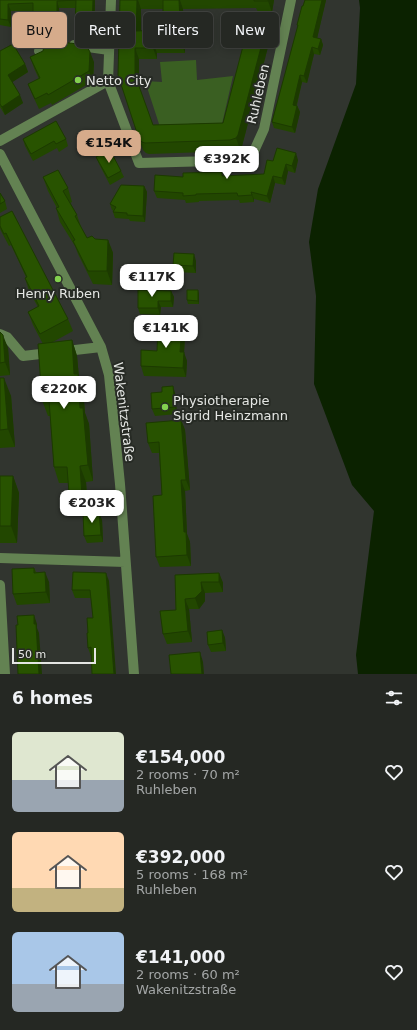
<!DOCTYPE html>
<html lang="en">
<head>
<meta charset="utf-8">
<style>
  body { margin:0; font-family:"DejaVu Sans",sans-serif; background:#2d302b; color:#f1f3f6; height:100vh; display:flex; flex-direction:column; font-size:15px; white-space:nowrap }
  * { box-sizing:border-box; margin:0 }
  p { font-size:13px; color:#a3a6a6 }
  .icon { flex:none; width:22px; height:22px; fill:none; stroke:currentColor; stroke-width:2; stroke-linecap:round; stroke-linejoin:round }
  .map { position:relative; height:674px; overflow:hidden }
  .details { display:flex; flex-direction:column; background:#252823; flex:1 }
  .details>* { flex:none }
  .banner { position:absolute; left:12px; top:12px; width:393px; height:36px; display:flex; gap:8px }
  .scale { position:absolute; left:12px; bottom:10px; width:84px; box-sizing:border-box; padding-left:4px; border:2px solid #e4e6e3; border-top:0; font-size:11px; line-height:14px; white-space:nowrap; color:#e4e6e3; -webkit-text-stroke:3px #272b25; paint-order:stroke }
  .price { position:absolute; translate:-50% -34px; padding:0 9px; border-radius:8px; background:#fff; color:#222; font-size:13px; line-height:26px; filter:drop-shadow(0 1px 2px #0008) }
  .price::after { content:''; position:absolute; left:50%; top:24px; width:12px; height:9px; margin-left:-6px; background:inherit; clip-path:polygon(0 0,100% 0,50% 100%) }
  .price.on { background:#d6ab8b; color:#111 }
  ul { padding:0; list-style:none }
  li { display:flex; align-items:center; gap:12px; height:100px; padding:0 12px }
  li span { display:grid; place-items:center; flex:none; width:112px; height:80px; border-radius:6px; color:#555 }
  li>.icon { margin-inline-start:auto }
  span .icon { width:48px; height:48px; fill:#fffc; stroke-width:1 }
  li b { font-size:17px }
  h2 { display:flex; justify-content:space-between; align-items:center; height:48px; padding:0 12px; font-size:17px }
  .tag { padding:0 14px; border-radius:6px; background:#252823; box-shadow:0 2px 10px #0003,0 0 0 1px #424441; font-size:14px; line-height:36px }
  .tag.on { background:#d6ab8b; color:#111 }
  .map>svg:first-child { display:block }
  .green { fill:#3a5f22 }
  .water { fill:#0b2200 }
  .lines { fill:none; stroke-linecap:round; stroke-linejoin:round }
  .minor { stroke:#638252; stroke-width:10 }
  .wall { fill:#224700; fill-rule:evenodd }
  .shaded-wall { fill:#1c3a00 }
  .building { fill:#285300; stroke:#1c3a00 }
  .poi-dot { fill:#83d04f; stroke:#272b25; stroke-width:1.5 }
  .labels { text-anchor:middle; dominant-baseline:central; stroke-width:4; stroke-linejoin:round; paint-order:stroke }
  .poi-label { font-size:13px; fill:#e4e6e3; stroke:#272b25; text-anchor:start }
  .street-label { font-size:13px; fill:#e4e6e3; stroke:#272b25 }
</style>
</head>
<body>
<div class="map">
<svg width="417" height="674" viewBox="0 0 417 674">
  <rect width="100%" height="100%" fill="#31352f"/>
  <path class="green" d="M196 60 197 80 233 76 222 124 160 127 145 81 162 82 160 62Z"/>
  <path class="water" d="M359 0H417V674H358L356 655 374 511 352 485 314 384 316 296 309 242 318 189 356 84 360 8Z"/>
  <g class="lines">
    <path class="minor" d="M74 45 109 50
      M39 51 42 43 49 41 58 43
      M108 81 139 163 250 160 264 129 291 0
      M0 141 108 81 111 0
      M0 154 101 347 109 375 120 484 134 674
      M0 334 7 337 23 356 101 347
      M0 558 125 562
      M0 585 5 674"/>
  </g>
  <path class="wall" d="M0 0H95L94 38 78 35 75 28 76 8H59L60 33 36 31 33 23V11H11V27L0 25Z
    M120 0H274L272 12H258L256 8 183 9 185 53H157V59H139V86L153 125 223 123 269 43 242 146 240 149 234 151 149 154 146 153 143 150 139 139ZM141 9H163V30L141 31Z
    M305 0H326L317 38 321 39 323 45 320 55 314 54 307 83 302 82 297 105 300 112 295 133 274 128 272 122 298 27 297 25Z
    M0 51 25 64 28 72 12 82 23 103 5 115 0 107Z
    M30 57 94 62 93 81 52 105 51 103 39 109 32 94 28 84 39 79 34 68Z
    M23 139H66L68 146 59 152 57 148 33 161 25 146Z
    M96 157 121 171 124 177 110 185 99 164Z
    M298 160 295 173 288 171 285 185 275 183 270 203 254 199V202L240 203 239 200 199 201V202L186 203 185 200 157 198 154 191 183 177 264 174 273 161Z
    M43 177 68 188 72 202 70 203 77 215 81 227 87 238 95 239 108 240 113 253 112 285 93 284 78 254 75 246 60 222 56 208H57L48 191Z
    M144 186 147 192 145 222 130 221 129 219 115 218 113 212 114 211 112 210 110 204Z
    M0 193 5 201 7 209 0 213Z
    M0 217 68 319 73 331 51 343 72 340 77 356 79 378 83 390 85 413 89 424 93 481 86 482 88 513 102 520 103 542 87 543 84 536 83 514H78L76 509H75L69 493V483H59L54 467 50 416H48L42 400 43 344 33 325 28 312 38 307 29 291 25 278 26 277 11 245 9 246 1 231 0 229Z
    M196 261V273L176 272 173 265Z
    M171 291 174 297 173 307H161L160 315 140 314 138 308Z
    M199 294V304H188L187 300Z
    M0 332 8 348 10 375 0 376Z
    M185 334 184 353 187 361 186 377 144 376 141 366 157 351Z
    M0 378 11 396 15 447 0 448Z
    M175 393 177 414 155 416 152 409Z
    M181 420 185 430 190 490 185 491 187 534 190 542 191 566 160 567 156 557 162 495 159 453H152L148 443Z
    M0 476H13L19 493 17 543H0Z
    M34 568 36 572 49 582 50 603 17 605 13 594Z
    M219 573 223 583V592L205 593V601L199 609H189L192 642 167 644 163 634 176 610 175 575Z
    M109 581 91 656 88 648V633L93 618 91 598H75L72 590Z
    M222 630 225 638 226 651 211 652 208 645Z"/>
  <path class="shaded-wall" d="M93 0H95L94 38 92 30Z
    M137 0H138L141 9V42L136 31Z
    M179 0H180L183 9 185 53 181 42Z
    M268 0H274L272 12 268 1Z
    M322 0H326L316 43 313 37Z
    M57 1 59 8 60 33 57 26Z
    M8 4 11 11V27L8 20Z
    M265 32 269 43 242 146 240 149 236 138Z
    M321 39 323 45 320 55 318 49Z
    M153 42 157 53V59L153 48Z
    M312 47 314 54 307 83 304 76Z
    M135 48 139 59V86L135 75Z
    M90 52 94 62 93 81 89 71Z
    M25 64 28 72 11 83 8 75Z
    M300 75 302 82 295 111 293 105Z
    M20 95 23 103 5 115 2 107Z
    M297 106 300 112 295 133 292 127Z
    M296 153 298 160 295 173 292 166Z
    M286 164 288 171 285 185 282 178Z
    M273 176 275 183 270 203 267 196Z
    M144 186 147 192 145 222 143 216Z
    M251 192 254 199V202L252 195Z
    M108 240 113 253 112 285 107 271Z
    M194 254 196 261V273L193 266Z
    M198 290 199 294V304L198 301Z
    M171 291 174 297 173 307 171 301Z
    M158 301 161 307 160 315 158 308Z
    M182 325 185 334 184 353 187 361 186 377 183 368 180 352Z
    M3 335 8 348 10 375 5 362Z
    M72 340 77 356 79 378 83 390 85 413 89 424 93 481 88 465 80 408 74 374Z
    M4 378 11 396 15 447 8 429Z
    M173 386 175 393 177 414 175 407Z
    M181 420 185 430 190 490 186 480Z
    M80 466 86 482 88 513 82 497Z
    M13 476 19 493 17 543 11 526Z
    M181 480 185 491 187 534 190 542 191 566 187 555 184 532Z
    M99 512 102 520 103 542 101 535Z
    M45 572 49 582 50 603 46 592Z
    M106 573 109 581 116 674H114Z
    M219 573 223 583V592L219 582Z
    M201 582 205 593V601L199 609 195 598Z
    M185 599 189 609 192 642 188 631Z
    M34 615 37 624V628L39 633 42 674H39L34 624Z
    M222 630 225 638 226 651 223 643Z
    M200 652 203 662 204 674H202Z"/>
  <path class="building" d="M0 0H93L92 30 75 28 76 0 57 1V26L33 23V3L8 4V20L0 19Z
    M120 0H137L136 31 163 30V0H179L181 42H153V48H135V75L153 125 223 123 248 27 265 32 238 135 236 138 230 140 145 143 142 142 139 139 118 75Z
    M254 0H268V1H254Z
    M305 0H322L313 37 321 39 318 49 312 47 304 76 300 75 293 105 297 106 292 127 272 122 298 25H297L302 6H303Z
    M45 40 86 45 90 52 89 71 48 95 47 93 35 99 28 84 40 78 30 57 43 51Z
    M13 44 25 64 8 75 20 95 2 107 0 104V51Z
    M56 121 66 139 56 144 54 141 31 154 23 139Z
    M277 148 296 153 292 166 286 164 282 178 273 176 267 196 251 192 252 195 238 196 237 193 196 194V195L183 196V193L154 191 155 175 183 177V173L222 172V176L264 174 267 160 273 161Z
    M110 150 121 171 108 178 96 157Z
    M58 170 68 188 63 191 77 215 75 216 87 238 92 236 95 239 108 240 107 271H88L73 241 75 240 56 208 59 207 43 177Z
    M121 185 144 186 143 216 127 215V213L113 212 116 207 110 204Z
    M0 193 5 201 0 204Z
    M12 211 68 319 40 334 28 312 39 306 25 278 27 277 6 233 4 234 0 226V217Z
    M174 253 194 254 193 266 173 265Z
    M138 290 171 291V301H158V308H138Z
    M187 290H198V301L187 300Z
    M158 324 182 325 180 352H184L183 368 141 366V350L157 351Z
    M0 332 3 335 5 362 0 363Z
    M72 340 74 374H78L80 408H83L88 465 80 466 82 497 72 498V493H69L67 467H54L49 400H42L38 344Z
    M0 378H4L8 429 0 430Z
    M173 386 175 407 152 409 151 393 162 392V387Z
    M181 420 186 480H181L184 532H186L187 555 156 557 153 496 162 495 159 442 148 443 146 423Z
    M0 476H13L11 526H0Z
    M99 512 101 535 84 536 83 513Z
    M34 568V573L45 572 46 592 13 594 12 569Z
    M73 572 106 573 114 674H92L91 647 88 648 87 633H88L87 618H93L90 590H72Z
    M219 573V582H201L202 591 195 598 185 599 188 631 163 634 160 611 176 610 175 575Z
    M34 615V624H36L39 674H18L16 625H18L17 616Z
    M222 630 223 643 208 645 207 632Z
    M200 652 202 674H171L169 655Z"/>
  <g class="poi-dot">
    <circle cx="78" cy="80" r="4"/>
    <circle cx="58" cy="279" r="4"/>
    <circle cx="165" cy="407" r="4"/>
  </g>
  <g class="labels">
    <g class="poi-label">
      <text x="86" y="80">Netto City</text>
      <text x="58" y="293" text-anchor="middle">Henry Ruben</text>
      <text x="173" y="400">Physiotherapie<tspan x="173" dy="15">Sigrid Heinzmann</tspan></text>
    </g>
    <g class="street-label">
      <text transform="translate(258 94) rotate(-77)">Ruhleben</text>
      <text transform="translate(124 412) rotate(83)">Wakenitzstraße</text>
    </g>
  </g>
</svg>
<div class="scale">50 m</div>
<b class="price on" style="left:109px;top:164px">€154K</b>
<b class="price" style="left:227px;top:180px">€392K</b>
<b class="price" style="left:152px;top:298px">€117K</b>
<b class="price" style="left:166px;top:349px">€141K</b>
<b class="price" style="left:64px;top:410px">€220K</b>
<b class="price" style="left:92px;top:524px">€203K</b>
<div class="banner">
<a class="tag on">Buy</a>
<a class="tag">Rent</a>
<a class="tag">Filters</a>
<a class="tag">New</a>
</div>
</div>
<section class="details">
<h2>6 homes<svg class="icon" aria-label="filters" viewBox="0 0 24 24"><path d="M4 7h16M4 17h16"/><circle cx="9" cy="7" r="2"/><circle cx="15" cy="17" r="2"/></svg></h2>
<ul>
<li><span style="background:linear-gradient(#dfe7d0 60%,#9aa5b1 0)"><svg class="icon" aria-label="home" viewBox="0 0 24 24"><path d="M3 11l9-7 9 7M6 9v11h12V9"/></svg></span><div><b>€154,000</b><p>2 rooms · 70 m²</p><p>Ruhleben</p></div><svg class="icon" aria-label="heart" viewBox="0 0 24 24"><path d="M12 20l-8-8c-3-5 5-10 8-4 3-6 11-1 8 4z"/></svg></li>
<li><span style="background:linear-gradient(#ffd9b3 70%,#c2b280 0)"><svg class="icon" aria-label="home" viewBox="0 0 24 24"><path d="M3 11l9-7 9 7M6 9v11h12V9"/></svg></span><div><b>€392,000</b><p>5 rooms · 168 m²</p><p>Ruhleben</p></div><svg class="icon" aria-label="heart" viewBox="0 0 24 24"><path d="M12 20l-8-8c-3-5 5-10 8-4 3-6 11-1 8 4z"/></svg></li>
<li><span style="background:linear-gradient(#a9c7e8 65%,#9aa5b1 0)"><svg class="icon" aria-label="home" viewBox="0 0 24 24"><path d="M3 11l9-7 9 7M6 9v11h12V9"/></svg></span><div><b>€141,000</b><p>2 rooms · 60 m²</p><p>Wakenitzstraße</p></div><svg class="icon" aria-label="heart" viewBox="0 0 24 24"><path d="M12 20l-8-8c-3-5 5-10 8-4 3-6 11-1 8 4z"/></svg></li>
</ul>
</section>
</body>
</html>
